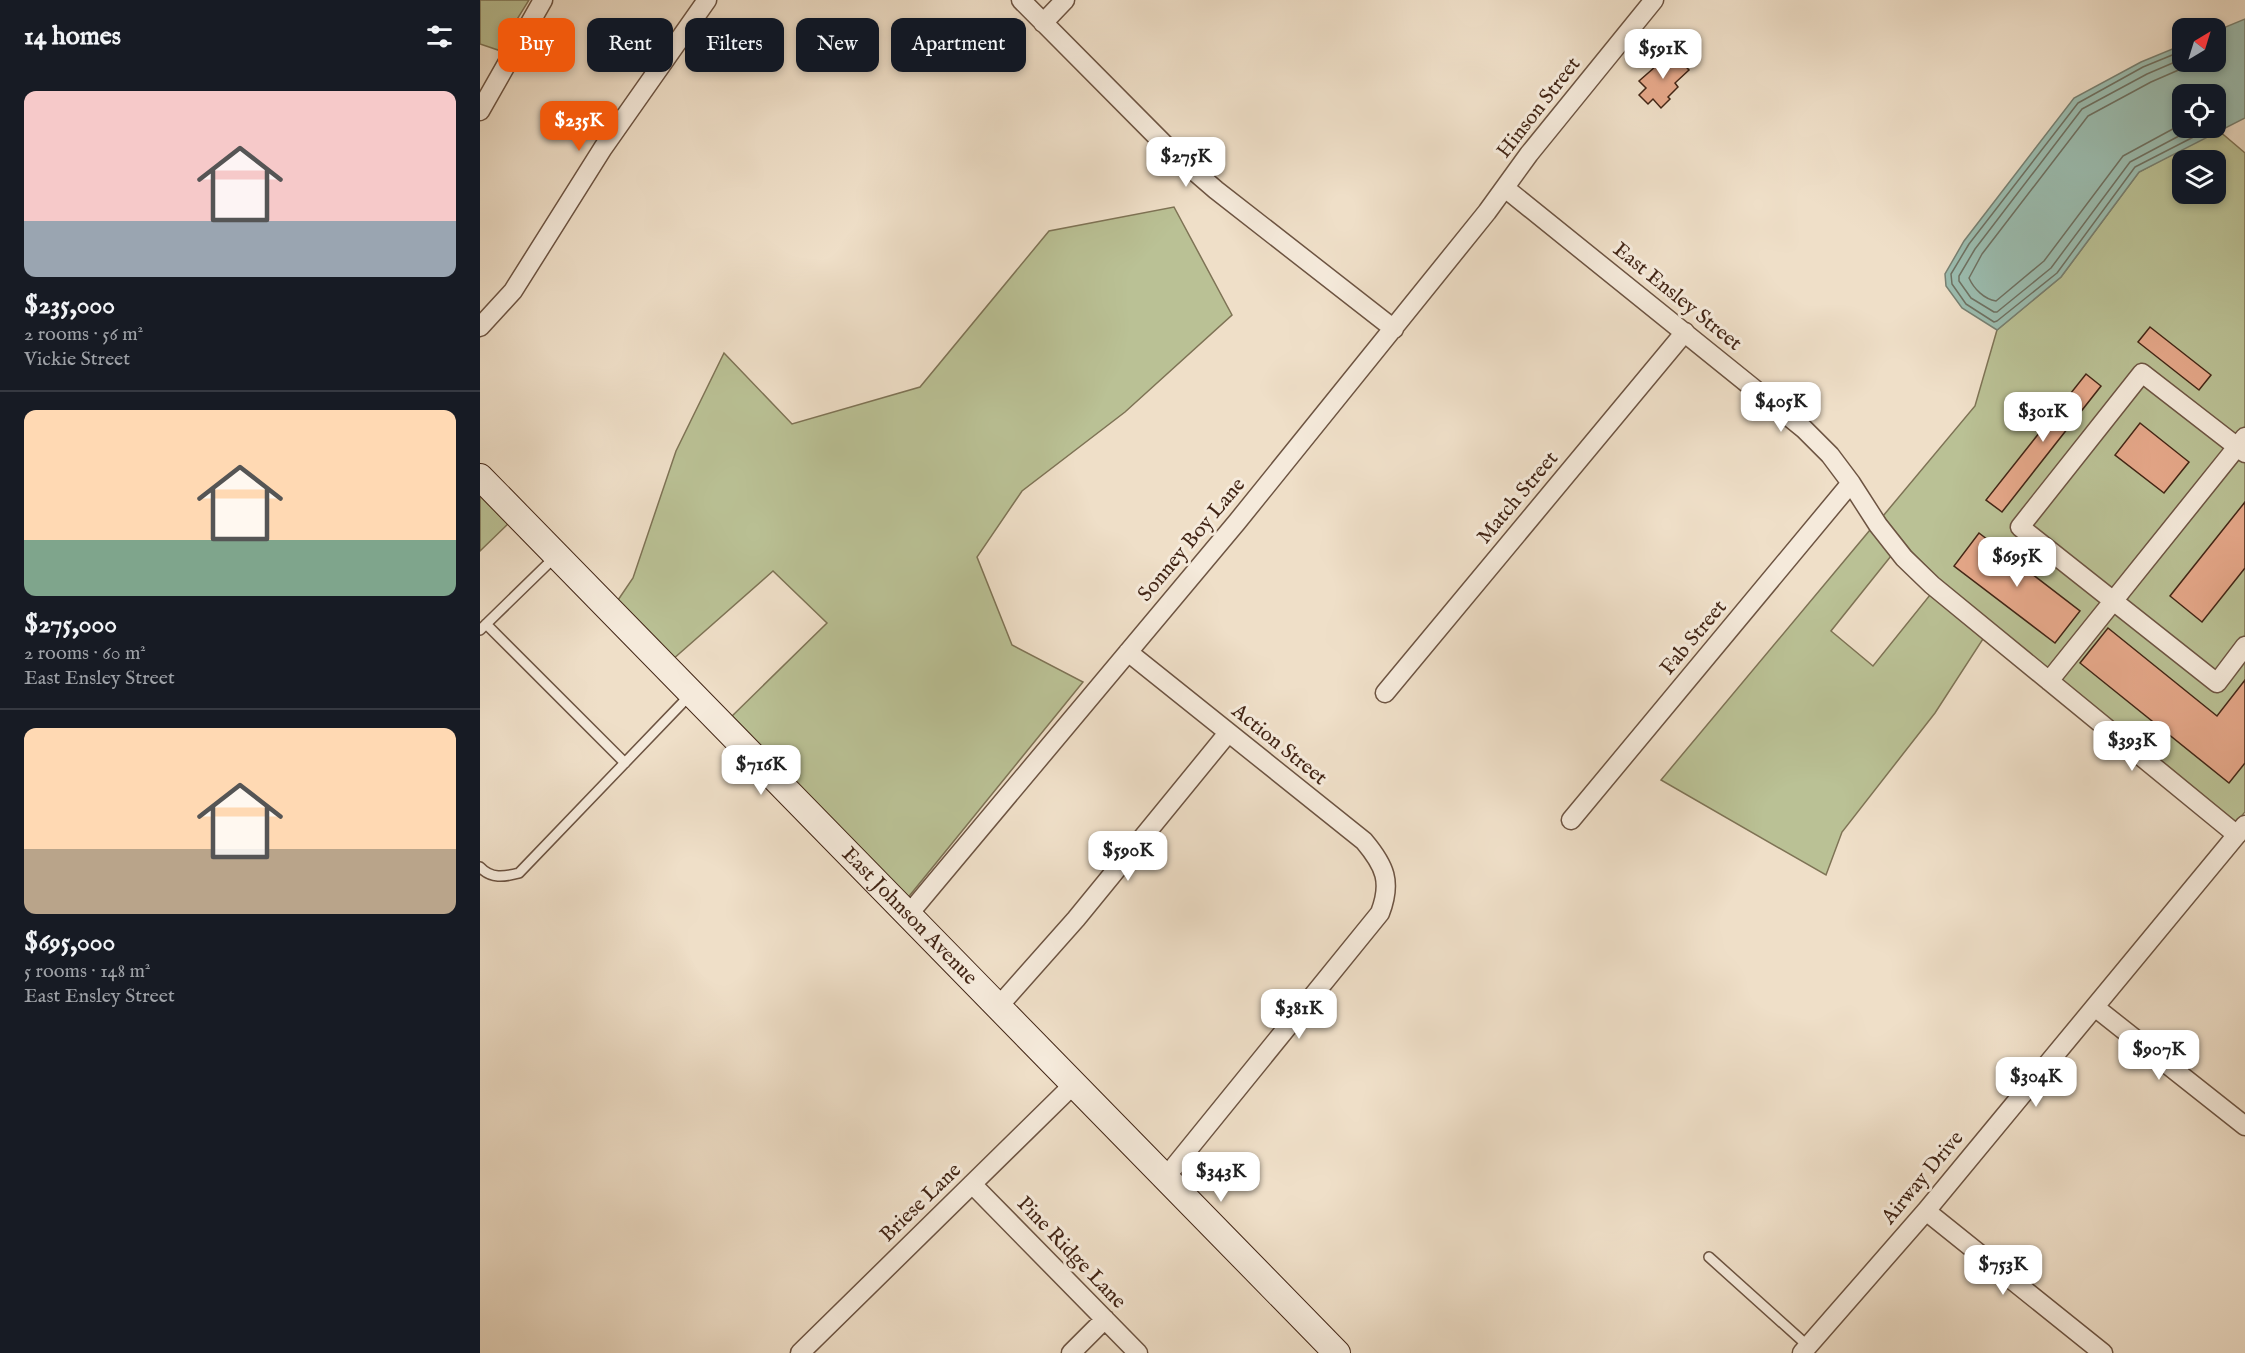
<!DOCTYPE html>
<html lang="en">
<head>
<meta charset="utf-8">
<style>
  body { margin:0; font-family:"IM FELL English",serif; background:#20242c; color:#f1f3f6; height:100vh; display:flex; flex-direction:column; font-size:22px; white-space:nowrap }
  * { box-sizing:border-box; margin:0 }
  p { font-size:20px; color:#9ea1a6 }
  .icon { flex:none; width:33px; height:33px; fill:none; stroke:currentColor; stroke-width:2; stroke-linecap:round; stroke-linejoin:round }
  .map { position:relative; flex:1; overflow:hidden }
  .sheet { display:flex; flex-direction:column; background:#171b24; width:480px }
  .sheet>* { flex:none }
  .hud { position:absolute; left:18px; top:18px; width:570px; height:54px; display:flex; gap:12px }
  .needle { width:39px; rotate:38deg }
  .fabs { position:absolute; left:1692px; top:18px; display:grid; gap:12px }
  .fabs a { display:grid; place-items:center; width:54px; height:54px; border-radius:12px; background:#171b24; box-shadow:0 3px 9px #0003; font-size:30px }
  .price { position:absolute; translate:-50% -51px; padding:0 14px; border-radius:12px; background:#fff; color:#222; font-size:20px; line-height:39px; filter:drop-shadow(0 2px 3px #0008) }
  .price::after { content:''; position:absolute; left:50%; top:36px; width:18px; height:14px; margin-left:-9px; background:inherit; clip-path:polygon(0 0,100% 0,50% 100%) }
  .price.active { background:#ea580c; color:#fff }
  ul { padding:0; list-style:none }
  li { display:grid; align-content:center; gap:12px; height:318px; padding:0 24px }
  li+li { border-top:2px solid #363941 }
  li span { display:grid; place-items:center; height:186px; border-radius:12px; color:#555 }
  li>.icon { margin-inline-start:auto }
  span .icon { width:108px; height:108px; fill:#fffc; stroke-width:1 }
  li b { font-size:26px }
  h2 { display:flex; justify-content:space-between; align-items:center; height:72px; padding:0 24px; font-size:26px }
  .chip { padding:0 21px; border-radius:12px; background:#171b24; box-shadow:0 3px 9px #0003; font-size:21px; line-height:54px }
  .chip.active { background:#ea580c; color:#fff }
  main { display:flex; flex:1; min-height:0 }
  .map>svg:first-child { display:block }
  .green { fill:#bac195; stroke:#7e7355; stroke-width:1.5; fill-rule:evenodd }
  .water { fill:#9bbdb0; stroke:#778072; stroke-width:1.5; fill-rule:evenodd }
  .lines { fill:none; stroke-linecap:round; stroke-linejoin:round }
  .shore { stroke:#6e7162; stroke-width:1.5 }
  .building { fill:#e6a88a; stroke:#422515; stroke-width:1.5 }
  .service-casing { stroke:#6d5442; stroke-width:12 }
  .minor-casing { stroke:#6d5442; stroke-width:21 }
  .secondary-casing { stroke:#422515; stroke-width:28 }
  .service { stroke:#f5eadb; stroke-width:9 }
  .minor { stroke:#f5eadb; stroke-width:18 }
  .secondary { stroke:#f5eadb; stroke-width:26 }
  .labels { text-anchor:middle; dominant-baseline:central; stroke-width:6; stroke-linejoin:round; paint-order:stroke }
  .street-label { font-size:21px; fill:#422515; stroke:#f5eadb }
</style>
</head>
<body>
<main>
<section class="sheet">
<h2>14 homes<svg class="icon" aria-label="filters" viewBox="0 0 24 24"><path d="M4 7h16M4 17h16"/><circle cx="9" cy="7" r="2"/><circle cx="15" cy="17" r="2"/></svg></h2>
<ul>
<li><span style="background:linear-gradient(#f6c9c9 70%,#9aa5b1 0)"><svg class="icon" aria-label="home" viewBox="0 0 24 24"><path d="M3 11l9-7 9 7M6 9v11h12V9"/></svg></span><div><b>$235,000</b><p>2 rooms · 56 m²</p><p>Vickie Street</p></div></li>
<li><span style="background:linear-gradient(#ffd9b3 70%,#7fa58c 0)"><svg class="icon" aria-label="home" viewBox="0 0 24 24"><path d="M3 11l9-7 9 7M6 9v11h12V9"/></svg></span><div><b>$275,000</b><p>2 rooms · 60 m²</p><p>East Ensley Street</p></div></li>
<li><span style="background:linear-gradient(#ffd9b3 65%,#b9a48a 0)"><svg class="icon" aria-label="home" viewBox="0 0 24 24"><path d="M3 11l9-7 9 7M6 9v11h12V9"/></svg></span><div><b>$695,000</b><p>5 rooms · 148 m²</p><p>East Ensley Street</p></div></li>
</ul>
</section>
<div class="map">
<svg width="1765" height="1353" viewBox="0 0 1765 1353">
  <rect width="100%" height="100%" fill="#efdfc8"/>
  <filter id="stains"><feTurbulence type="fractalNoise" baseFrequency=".00333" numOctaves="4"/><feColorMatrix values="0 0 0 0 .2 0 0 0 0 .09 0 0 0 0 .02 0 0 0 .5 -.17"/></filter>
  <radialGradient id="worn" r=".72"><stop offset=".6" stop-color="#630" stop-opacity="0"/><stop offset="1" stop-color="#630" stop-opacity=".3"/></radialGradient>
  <path class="green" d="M0 0H49L18 50 0 44Z
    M1738 130 1765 153V812L1756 822 1458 578 1431 551 1403 516 1495 406 1517 330 1581 277 1659 172ZM1702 160H1736V194H1702Z
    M694 207 752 315 645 412 542 491 497 557 532 645 603 682 426 900 249 719 347 623 293 571 192 660 136 603 153 578 196 451 244 353 312 424 440 387 569 231Z
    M0 490 31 521 0 551Z
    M1390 530 1411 556 1351 631 1393 666 1450 595 1503 639 1455 713 1362 832 1346 875 1181 780Z"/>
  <path class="water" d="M1765 19V118L1659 172 1581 277 1517 330 1482 308 1466 286 1465 274 1484 241 1594 98 1661 62 1702 45V62H1736V31ZM1702 94H1736V128H1702Z"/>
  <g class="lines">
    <path class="shore" d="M1702 51 1663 67 1598 103 1489 244 1471 274 1472 284 1486 304 1514 322 1517 321 1577 273 1655 167 1731 128
      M1702 59 1667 74 1602 109 1495 249 1479 276V281L1491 298 1514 312H1517L1571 268 1650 162 1714 128
      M1702 124 1643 156 1564 261 1516 301C1504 299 1494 289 1489 278L1502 254 1608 116 1671 82 1717 62"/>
  </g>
  <path class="building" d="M1192 52 1209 70 1195 83 1198 87 1188 97 1190 99 1181 108 1173 99 1168 104 1159 95 1166 88 1159 81Z
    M1670 327 1731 375 1719 390 1658 342Z
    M1606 374 1621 386 1522 512 1506 500Z
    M1660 423 1709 462 1684 493 1635 455Z
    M1765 502V568L1722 622 1690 596Z
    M1499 533 1600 611 1575 643 1474 566Z
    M1628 628 1737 716 1765 680V763L1749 783 1600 663Z"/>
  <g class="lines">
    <defs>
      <path id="service" d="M6 624 145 763
        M0 630 76 556
        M0 867C11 879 24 877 39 873L210 695
        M1229 1257 1328 1346"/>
      <path id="minor" d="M541 0 692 152 736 190 914 329
        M563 23 585 0
        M0 111 63 0
        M1025 188 1324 429 1350 455 1371 483 1398 525 1424 558 1452 585 1757 835
        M0 327 33 291 123 148 227 0
        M1765 453 1662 373 1540 527 1737 683 1765 646
        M648 652 884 841C905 866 912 882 900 913L685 1178
        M1569 681 1765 437
        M905 693 1205 332
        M1091 820 1371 483
        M428 915 757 522 1007 212 1049 154 1174 0
        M518 1007 596 919 748 733
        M1616 1008 1765 1126
        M492 1184 658 1353
        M1446 1211 1623 1353
        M320 1353 594 1084
        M591 1353 625 1319
        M1322 1353 1446 1211 1765 825"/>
      <g id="secondary">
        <path id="s1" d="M0 477 857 1353"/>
      </g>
    </defs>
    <use href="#service" class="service-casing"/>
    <use href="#minor" class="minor-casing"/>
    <use href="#secondary" class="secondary-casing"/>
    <use href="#service" class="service"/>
    <use href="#minor" class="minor"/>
    <use href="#secondary" class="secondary"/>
  </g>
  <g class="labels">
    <g class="street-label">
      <text transform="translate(1059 108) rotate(-52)">Hinson Street</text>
      <text transform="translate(1197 297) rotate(39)">East Ensley Street</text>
      <text transform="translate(1038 498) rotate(-50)">Match Street</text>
      <text transform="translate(712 540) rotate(-50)">Sonney Boy Lane</text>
      <text transform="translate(1214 638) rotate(-50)">Fab Street</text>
      <text transform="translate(799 745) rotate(39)">Action Street</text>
      <text stroke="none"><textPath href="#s1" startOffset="614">East Johnson Avenue</textPath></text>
      <text transform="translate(1443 1178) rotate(-50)">Airway Drive</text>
      <text transform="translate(441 1203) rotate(-44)">Briese Lane</text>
      <text transform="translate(591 1253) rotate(46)">Pine Ridge Lane</text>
    </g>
  </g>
  <rect width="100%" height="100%" filter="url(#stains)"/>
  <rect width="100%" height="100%" fill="url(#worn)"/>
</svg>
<div class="fabs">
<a><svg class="needle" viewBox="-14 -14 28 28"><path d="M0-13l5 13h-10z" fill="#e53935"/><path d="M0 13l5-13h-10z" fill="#9ea1a6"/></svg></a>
<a><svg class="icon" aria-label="locate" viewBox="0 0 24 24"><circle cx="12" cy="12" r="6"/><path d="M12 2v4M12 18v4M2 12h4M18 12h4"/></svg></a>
<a><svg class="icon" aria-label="layers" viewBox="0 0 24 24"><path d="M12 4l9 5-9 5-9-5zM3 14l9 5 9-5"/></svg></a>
</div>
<b class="price" style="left:1183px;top:80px">$591K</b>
<b class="price active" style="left:99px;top:152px">$235K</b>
<b class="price" style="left:706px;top:188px">$275K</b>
<b class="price" style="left:1301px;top:433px">$405K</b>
<b class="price" style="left:1563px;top:443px">$301K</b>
<b class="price" style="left:1537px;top:588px">$695K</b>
<b class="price" style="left:1652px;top:772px">$393K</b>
<b class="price" style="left:281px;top:796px">$716K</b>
<b class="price" style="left:648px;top:882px">$590K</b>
<b class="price" style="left:819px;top:1040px">$381K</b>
<b class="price" style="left:1679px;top:1081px">$907K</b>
<b class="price" style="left:1556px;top:1108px">$304K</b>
<b class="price" style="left:741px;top:1203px">$343K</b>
<b class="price" style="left:1523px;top:1296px">$753K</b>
<div class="hud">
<a class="chip active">Buy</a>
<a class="chip">Rent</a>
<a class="chip">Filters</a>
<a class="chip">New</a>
<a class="chip">Apartment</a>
</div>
</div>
</main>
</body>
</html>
